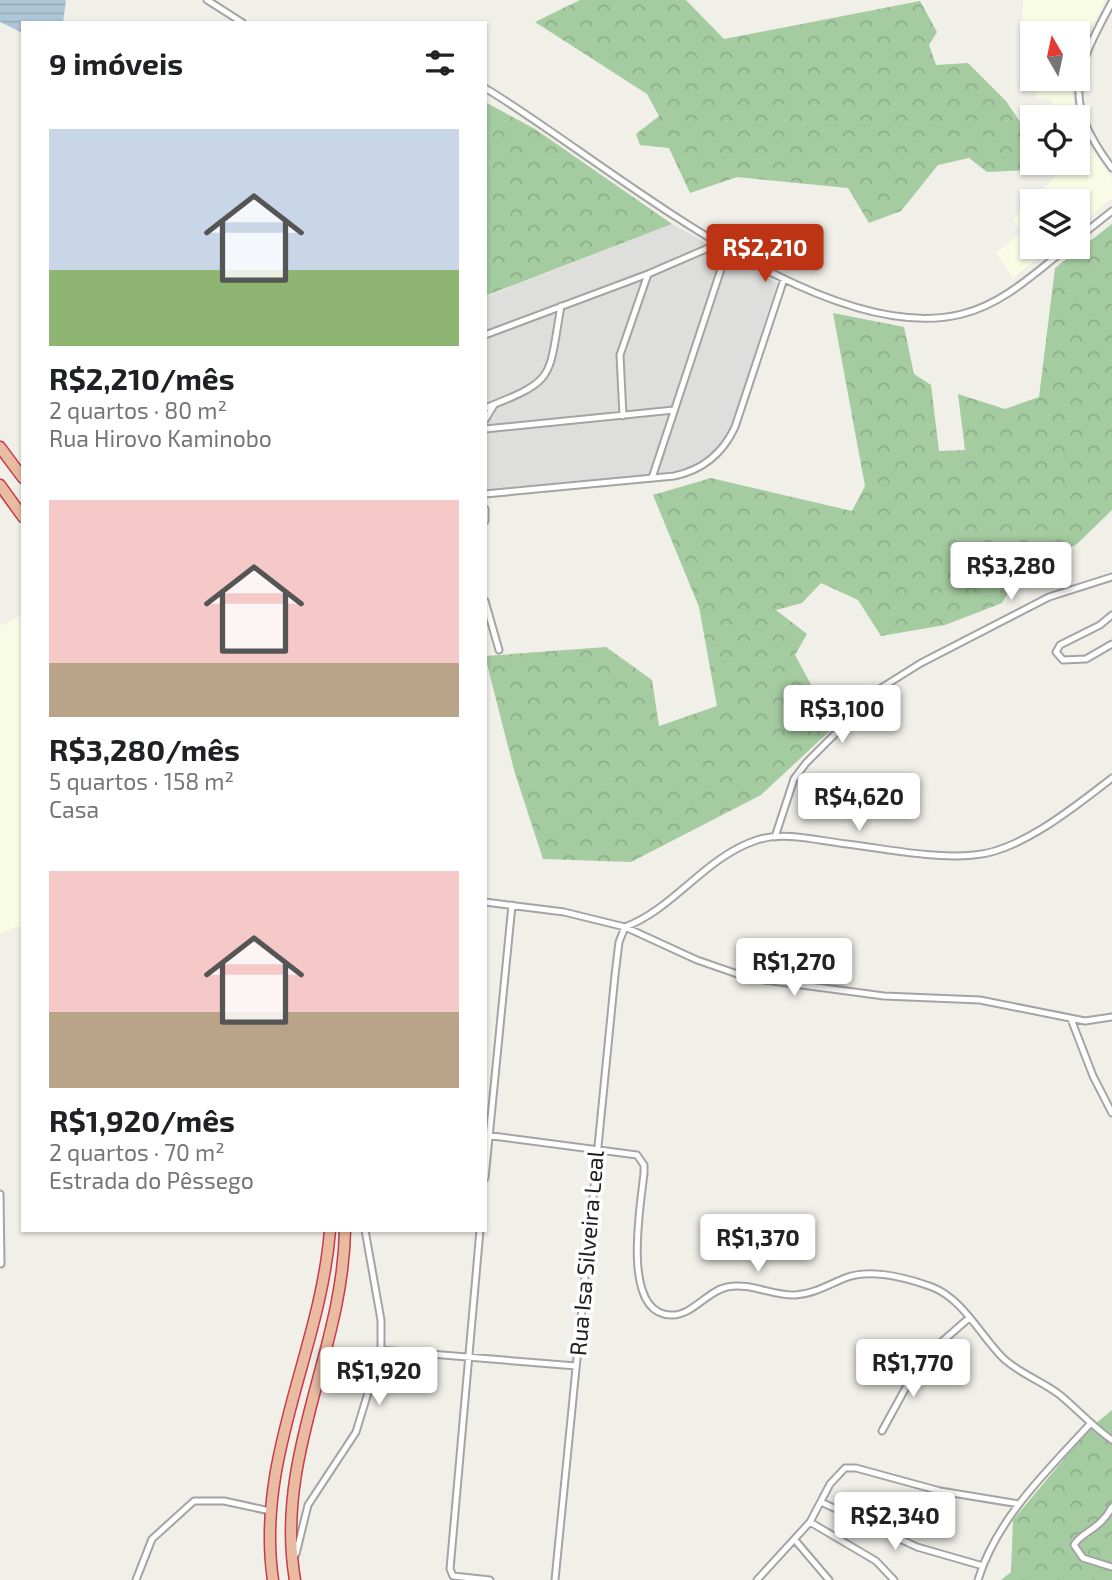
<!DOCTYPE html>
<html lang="pt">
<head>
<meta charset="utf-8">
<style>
  body { margin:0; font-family:"Exo 2",sans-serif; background:#f2f2f2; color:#202124; height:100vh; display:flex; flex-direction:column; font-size:26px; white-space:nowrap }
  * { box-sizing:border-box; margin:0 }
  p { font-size:23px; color:#757577 }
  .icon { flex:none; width:38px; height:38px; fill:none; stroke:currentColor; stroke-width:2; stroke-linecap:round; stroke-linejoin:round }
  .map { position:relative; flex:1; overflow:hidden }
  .sheet { position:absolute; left:21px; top:21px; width:466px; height:1211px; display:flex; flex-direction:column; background:#fff; border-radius:0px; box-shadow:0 2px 5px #0004 }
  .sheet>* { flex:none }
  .needle { width:46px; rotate:351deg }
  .fabs { position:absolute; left:1020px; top:21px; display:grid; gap:14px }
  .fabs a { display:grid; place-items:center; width:70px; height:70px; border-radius:0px; background:#fff; box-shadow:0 2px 5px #0004; font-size:35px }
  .price { position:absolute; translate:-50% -60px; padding:0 16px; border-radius:7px; background:#fff; color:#222; font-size:23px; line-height:46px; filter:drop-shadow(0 2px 4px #0008) }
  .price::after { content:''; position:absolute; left:50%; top:42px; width:21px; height:16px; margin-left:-10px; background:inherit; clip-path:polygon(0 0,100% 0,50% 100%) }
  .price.active { background:#bd3414; color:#fff }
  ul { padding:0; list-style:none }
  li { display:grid; align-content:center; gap:14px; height:371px; padding:0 28px }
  li span { display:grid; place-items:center; height:217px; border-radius:0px; color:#555 }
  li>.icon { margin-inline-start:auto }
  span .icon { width:126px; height:126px; fill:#fffc; stroke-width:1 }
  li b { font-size:30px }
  h2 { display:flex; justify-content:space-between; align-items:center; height:84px; padding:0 28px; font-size:30px }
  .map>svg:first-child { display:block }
  .residential { fill:#dededd }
  .education { fill:#f8fce5 }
  .forest { fill:url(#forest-crowns) }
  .water { fill:url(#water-rules) }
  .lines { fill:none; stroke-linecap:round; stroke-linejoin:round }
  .minor-casing { stroke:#a4a4a4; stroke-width:9 }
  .trunk-casing { stroke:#ca394f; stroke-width:13 }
  .minor { stroke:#fff; stroke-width:5 }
  .trunk { stroke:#e9bca1; stroke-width:10 }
  .labels { text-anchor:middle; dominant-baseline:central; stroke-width:7; stroke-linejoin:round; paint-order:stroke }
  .street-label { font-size:23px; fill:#202020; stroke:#fff }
</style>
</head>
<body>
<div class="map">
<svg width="1112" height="1580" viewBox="0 0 1112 1580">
  <defs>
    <pattern id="forest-crowns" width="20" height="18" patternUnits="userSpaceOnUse" patternTransform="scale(1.75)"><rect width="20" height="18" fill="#a5cba1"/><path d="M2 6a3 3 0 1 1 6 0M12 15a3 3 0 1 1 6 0" fill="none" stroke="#8eae8a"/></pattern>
    <pattern id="water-rules" width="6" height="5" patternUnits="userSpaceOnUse" patternTransform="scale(1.75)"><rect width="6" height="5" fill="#adc7d9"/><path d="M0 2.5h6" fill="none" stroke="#95abba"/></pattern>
  </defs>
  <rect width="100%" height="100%" fill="#f0efe8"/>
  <path class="residential" d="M672 224 777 283 731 429 723 442 706 459 691 467 660 474 485 493V297Z"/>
  <path class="education" d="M1023 0H1104V3L1078 51V33H1032V54L1021 48Z
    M1036 79H1070L1076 117H1055L1052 99 1036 98Z
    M1078 122 1090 147 1112 178V198L1078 226V201H1032V247H1052L1013 278 996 253 1022 232 1013 220 1063 168V163H1078Z
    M23 614V924L0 934V626Z"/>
  <path class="forest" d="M580 0H686L724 39 920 1 937 32 929 45 936 65 968 63 1006 101 1032 140V163H1035L1031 170 987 172 969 158 938 165 901 211 869 223 848 188 737 177 690 193 669 148 640 145 636 134 659 116 647 94 535 22Z
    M485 102 535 129 672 224 485 296Z
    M1112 224V510L1077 544 1015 580 1002 603 945 625 881 636 858 600 821 583 802 603 776 610 807 634 795 655 834 727 761 795 631 862 543 859 514 770 485 656 606 647 652 680 659 726 717 706 699 607 653 495 711 478 852 511 865 486 833 313 904 327 914 374 931 385 939 451 965 450 958 394 1005 409 1039 397 1055 268Z
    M1112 1410V1580H1001L1011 1572 1013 1520 1088 1430Z"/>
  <path class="water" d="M0 0H66L63 23H23V33L0 22Z"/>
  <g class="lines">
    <defs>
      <path id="minor" d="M207 0 243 23
        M1112 2C1075 71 1061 100 1112 168
        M485 88C602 158 820 350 962 314 1003 304 1035 273 1068 247
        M1078 238 1112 211
        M485 335 648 274 720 243
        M485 408C557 380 548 379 561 306
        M623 416 620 355 648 274
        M485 420 494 405
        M485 429 674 410
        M652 478 728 248
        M485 494 674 476C703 470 723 453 735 427L784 279
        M485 509V521
        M485 601 499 650
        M1112 615 1100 625 1060 645 1056 652 1063 660 1086 659 1112 644
        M775 837 794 779 806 763 881 688 921 663 1049 597 1112 577
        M485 902 564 912 625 927 697 960 749 978 884 996 980 1000 1085 1021 1112 1017
        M1071 1019 1093 1076 1112 1113
        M485 1135 637 1155 644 1165V1173C641 1204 620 1314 671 1315 692 1316 707 1291 727 1287 751 1282 771 1296 795 1295 813 1294 828 1285 845 1278 871 1268 907 1278 932 1287 962 1298 981 1336 1003 1358 1020 1374 1042 1381 1060 1395 1078 1410 1093 1427 1112 1440
        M485 1178 512 905
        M0 1194 1 1264
        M480 1230 450 1569 453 1576 490 1580
        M381 1350 576 1366
        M882 1431 921 1360 969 1318
        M821 1502 917 1547 983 1566
        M1112 1507C1100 1530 1081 1532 1074 1545L1083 1558 1112 1567
        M810 1522 876 1561 894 1580
        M795 1540 829 1580
        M296 1554 308 1505 356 1432 381 1350V1320L365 1230
        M136 1580 152 1539 194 1501H224L270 1511
        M555 1580 615 975 619 942 625 927C675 908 705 857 757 840 785 831 819 841 847 844 888 849 933 859 974 855 1020 852 1077 805 1112 778
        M757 1580 810 1522 830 1484 845 1468H856L940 1491 1019 1504
        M978 1580C997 1518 1047 1471 1090 1424"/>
      <path id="trunk" d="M0 447 23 478
        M0 485 23 517
        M273 1580C255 1458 321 1349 330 1230
        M295 1580C274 1456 343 1352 345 1230"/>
    </defs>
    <use href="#minor" class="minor-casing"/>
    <use href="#trunk" class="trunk-casing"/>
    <use href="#minor" class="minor"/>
    <use href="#trunk" class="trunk"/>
  </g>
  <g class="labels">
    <g class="street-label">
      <text transform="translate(586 1253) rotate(-85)">Rua Isa Silveira Leal</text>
    </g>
  </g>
</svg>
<div class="fabs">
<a><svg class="needle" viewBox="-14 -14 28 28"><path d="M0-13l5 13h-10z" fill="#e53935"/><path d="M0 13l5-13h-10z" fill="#757577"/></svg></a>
<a><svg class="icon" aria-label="locate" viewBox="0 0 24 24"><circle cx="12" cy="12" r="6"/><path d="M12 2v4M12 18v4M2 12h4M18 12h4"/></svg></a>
<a><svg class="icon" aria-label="layers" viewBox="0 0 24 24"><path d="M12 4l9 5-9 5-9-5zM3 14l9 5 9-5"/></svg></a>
</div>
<b class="price active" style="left:765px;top:284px">R$2,210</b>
<b class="price" style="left:1011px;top:602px">R$3,280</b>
<b class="price" style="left:842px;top:745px">R$3,100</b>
<b class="price" style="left:859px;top:833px">R$4,620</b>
<b class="price" style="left:794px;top:998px">R$1,270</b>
<b class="price" style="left:758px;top:1274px">R$1,370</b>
<b class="price" style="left:913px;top:1399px">R$1,770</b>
<b class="price" style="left:379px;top:1407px">R$1,920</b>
<b class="price" style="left:895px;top:1552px">R$2,340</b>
<section class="sheet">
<h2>9 imóveis<svg class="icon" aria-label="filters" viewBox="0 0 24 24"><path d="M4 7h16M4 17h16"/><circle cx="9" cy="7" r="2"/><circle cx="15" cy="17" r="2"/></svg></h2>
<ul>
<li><span style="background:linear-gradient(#c9d6e8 65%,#8fb573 0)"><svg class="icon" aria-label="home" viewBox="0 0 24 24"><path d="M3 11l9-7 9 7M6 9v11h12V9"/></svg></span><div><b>R$2,210/mês</b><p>2 quartos · 80 m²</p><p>Rua Hirovo Kaminobo</p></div></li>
<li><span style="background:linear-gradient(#f6c9c9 75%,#b9a48a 0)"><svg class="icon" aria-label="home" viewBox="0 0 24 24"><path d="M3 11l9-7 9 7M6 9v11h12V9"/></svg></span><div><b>R$3,280/mês</b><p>5 quartos · 158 m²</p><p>Casa</p></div></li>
<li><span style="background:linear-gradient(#f6c9c9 65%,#b9a48a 0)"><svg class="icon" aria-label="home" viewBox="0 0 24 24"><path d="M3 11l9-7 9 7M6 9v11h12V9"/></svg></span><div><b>R$1,920/mês</b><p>2 quartos · 70 m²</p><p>Estrada do Pêssego</p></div></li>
</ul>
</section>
</div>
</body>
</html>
